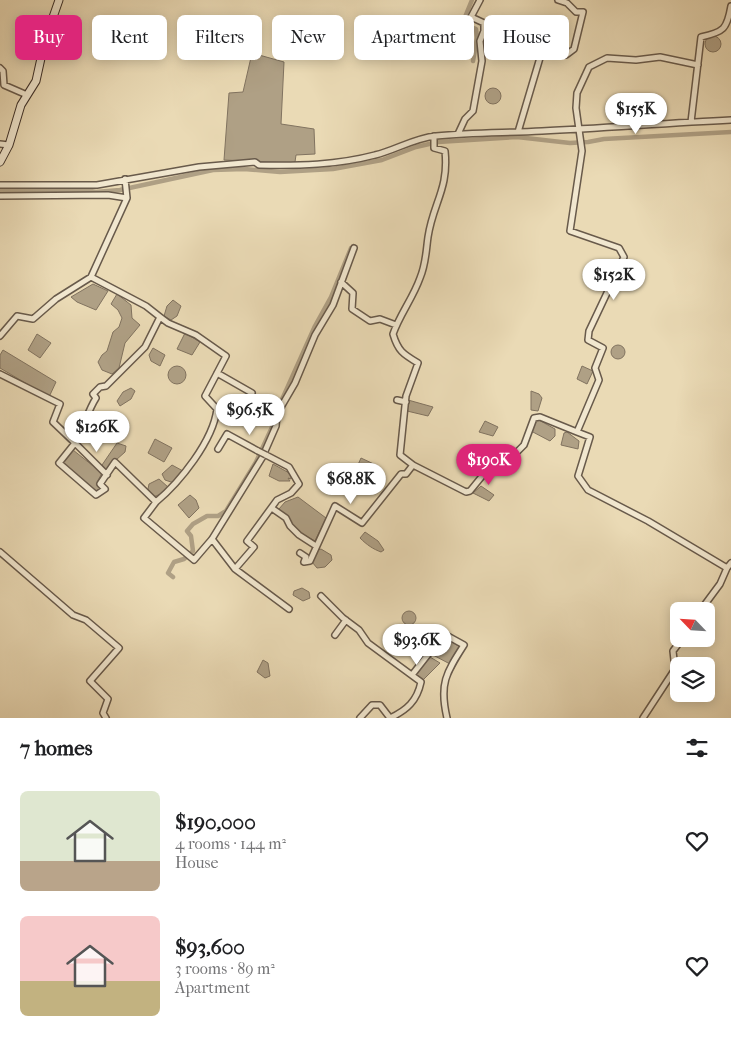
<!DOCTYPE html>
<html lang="en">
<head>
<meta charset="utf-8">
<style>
  body { margin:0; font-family:"IM FELL French Canon",serif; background:#f2f2f2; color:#202124; height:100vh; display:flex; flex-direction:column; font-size:19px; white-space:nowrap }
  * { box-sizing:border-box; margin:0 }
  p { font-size:16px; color:#757577 }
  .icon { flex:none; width:28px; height:28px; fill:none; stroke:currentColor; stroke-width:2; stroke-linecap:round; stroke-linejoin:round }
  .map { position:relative; height:718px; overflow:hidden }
  .details { display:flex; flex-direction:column; background:#fff; flex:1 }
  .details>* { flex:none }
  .banner { position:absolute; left:15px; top:15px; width:701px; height:45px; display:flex; gap:10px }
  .needle { width:32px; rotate:295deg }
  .fabs { position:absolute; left:670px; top:602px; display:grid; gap:10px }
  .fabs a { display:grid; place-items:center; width:45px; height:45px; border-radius:8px; background:#fff; box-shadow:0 2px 12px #0003; font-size:25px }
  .price { position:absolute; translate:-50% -42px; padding:0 11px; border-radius:18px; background:#fff; color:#222; font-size:16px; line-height:32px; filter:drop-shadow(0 1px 2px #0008) }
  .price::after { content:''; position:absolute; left:50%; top:30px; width:15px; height:11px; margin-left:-8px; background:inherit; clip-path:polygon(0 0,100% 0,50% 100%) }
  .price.current { background:#db2777; color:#fff }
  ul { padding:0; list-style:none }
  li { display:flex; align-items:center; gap:15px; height:125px; padding:0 20px }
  li span { display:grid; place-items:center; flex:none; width:140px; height:100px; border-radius:8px; color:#555 }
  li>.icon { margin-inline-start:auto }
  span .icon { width:60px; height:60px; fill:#fffc; stroke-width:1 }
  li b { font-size:21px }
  h2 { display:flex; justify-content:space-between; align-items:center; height:60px; padding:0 20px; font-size:21px }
  .pill { padding:0 18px; border-radius:8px; background:#fff; box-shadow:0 2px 12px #0003; font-size:18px; line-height:45px }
  .pill.current { background:#db2777; color:#fff }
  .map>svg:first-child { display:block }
  .water { fill:#afa085; stroke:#817360 }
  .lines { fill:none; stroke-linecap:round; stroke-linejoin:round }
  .canal { stroke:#afa085; stroke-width:4.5 }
  .street-casing { stroke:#685a4b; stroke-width:8 }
  .secondary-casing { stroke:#3c2f28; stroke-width:9 }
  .street { stroke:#f1e7cf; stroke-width:5 }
  .secondary { stroke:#f1e7cf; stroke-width:7 }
  .street-bridge-casing { stroke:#685a4b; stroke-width:8; stroke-linecap:butt }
  .street-bridge { stroke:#f1e7cf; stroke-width:5 }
</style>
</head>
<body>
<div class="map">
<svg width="731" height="718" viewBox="0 0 731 718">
  <rect width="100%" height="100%" fill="#eadab5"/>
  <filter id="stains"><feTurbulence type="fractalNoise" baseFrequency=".004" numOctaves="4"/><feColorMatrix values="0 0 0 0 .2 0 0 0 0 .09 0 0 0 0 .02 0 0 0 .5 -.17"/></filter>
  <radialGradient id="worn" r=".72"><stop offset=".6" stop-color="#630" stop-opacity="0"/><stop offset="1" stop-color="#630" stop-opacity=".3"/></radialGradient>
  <path class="water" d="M487 36a11 11 0 1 1 22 0a11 11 0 1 1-22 0Z
    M705 44a8 8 0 1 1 16 0a8 8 0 1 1-16 0Z
    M252 53 284 62 281 124 314 129 315 154 296 155 295 162 293 163 224 160 229 93 243 92Z
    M485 96a8 8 0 1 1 16 0a8 8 0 1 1-16 0Z
    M93 284 108 291 96 310 77 302 71 297Z
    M117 294 131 305 132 318 140 325 125 343 119 368 112 374 102 370 98 362 102 355 107 351 113 332 119 327 122 318 118 310 111 304Z
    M173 300 181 306 177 316 171 320 164 316 167 306Z
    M185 333 200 342 192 355 177 349Z
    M37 334 51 343 40 358 28 350Z
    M611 352a7 7 0 1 1 14 0a7 7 0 1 1-14 0Z
    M153 348 165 355 160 366 151 361 149 355Z
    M3 350 56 382 49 397 0 368V355Z
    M168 375a9 9 0 1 1 18 0a9 9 0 1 1-18 0Z
    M582 366 593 371 587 384 577 379Z
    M131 388 135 391 131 399 120 406 117 401 123 392Z
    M531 391 539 394 542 398 538 411 531 410Z
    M408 400 433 407 428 416 407 411Z
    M535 420H539L555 429V436L550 441 531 431Z
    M485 421 498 427 493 436 479 432Z
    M567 432 579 441 578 449 561 445 564 433Z
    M155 439 172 448 164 462 148 453Z
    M117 443 126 446 125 452 106 469 102 465Z
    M73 450 102 473 97 482 101 488 96 492 63 463Z
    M361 458 378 466 371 476 357 467Z
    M273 464 291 474V479L288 478 290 481H279L269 476Z
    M172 465 183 471 174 483 165 480 162 474Z
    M159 479 168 487 161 494 153 497 148 489 149 484Z
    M481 486 494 495 489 501 473 493Z
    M190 495 196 500 199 508 189 518 178 505Z
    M298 497 326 518 315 541 295 530 279 509 285 502Z
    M365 532 378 541 384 550 381 552C373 549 367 545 360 538Z
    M321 549 331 555 332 560 325 567 317 568 312 562 318 550Z
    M302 588 309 592 310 598 303 601 293 595 294 591Z
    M402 618a7 7 0 1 1 14 0a7 7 0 1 1-14 0Z
    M444 637 460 647 450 664 433 655Z
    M430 657 440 663 422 681 415 676Z
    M263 660 268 663 270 676 265 678 257 672Z"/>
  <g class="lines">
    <path class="canal" d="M472 0 465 17 469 26 476 29 477 38 473 61
      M0 191 86 190 96 192 120 190 213 170 244 169 280 172 333 169 382 160 416 147 438 142 517 137 570 143 588 142 604 139 731 132
      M280 404 315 326 331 297 351 248
      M173 577 168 573 174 562 184 559 193 551 191 536 187 531 193 524 207 516H218L226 511 256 462 273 425 274 416 277 410"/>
    <defs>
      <path id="street" d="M0 68 3 71 4 85 27 95
        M691 122 701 37C724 32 727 29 731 6
        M518 132 542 51 566 55 574 49 583 12H576L567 3 558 0
        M458 134 465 119 473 111 482 61 480 41 484 31V23L471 17 480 0
        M0 144 9 145
        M0 185H97L199 167 255 162 259 165C298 166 337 165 375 155 396 150 414 138 436 136 472 132 506 133 542 131 605 128 668 123 731 120
        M0 196 108 195 127 198
        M91 277 146 306 160 317 145 347 106 386 100 387 93 394 96 398C87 412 84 428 75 443L107 475
        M341 282 353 293 352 309 370 321 380 319 396 325
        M0 336 17 316 33 319 56 299 91 277 127 198 125 179
        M217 373 252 393
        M0 374 60 404 53 422 75 443 59 463 96 495 105 489 100 484 115 462 156 502 144 518 194 560 212 539 262 458 276 426 277 414 295 383 315 335 333 305 354 248
        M397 400 406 402
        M577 432 590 437 578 476 588 490 648 521 727 568 731 563
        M218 449 227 434 258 451
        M413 465 466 492 470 491 492 464 509 468 515 454 524 445 534 418 540 417 577 432 599 380 595 368 603 348 588 340 589 331 624 257 619 248 570 231 582 151 576 108 577 93 589 67 607 58 636 60 660 57 698 65
        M156 502C180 482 213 441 217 409L205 396 226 356 196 335 168 323 160 317
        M273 509 286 518 290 526 299 535 316 546
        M212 539 235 569 254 547 247 541 277 500 291 493 299 484 289 467 266 455
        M0 552 73 615 86 620 119 648 90 681 108 699 103 713 106 718
        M300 553 306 557 304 562 310 561 335 506 362 523 401 474H406L413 465 400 455 406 396 418 363C403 354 398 351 393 334 400 314 413 298 420 278 426 264 426 251 428 237 433 203 449 189 445 151L434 148V136
        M235 569 289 609
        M321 596 343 618 359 630 368 643 421 682C417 701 407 710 390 718L380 705H372L360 718
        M700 611 720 584 727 568
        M335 635 346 620
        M412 675 444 634 464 645C446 673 439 684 447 718
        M643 718 675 669 673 651 682 639"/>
      <path id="secondary" d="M0 162 9 145 21 105 36 81 45 40 59 0"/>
    </defs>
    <use href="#street" class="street-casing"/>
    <use href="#secondary" class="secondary-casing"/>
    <use href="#street" class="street"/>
    <use href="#secondary" class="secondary"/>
    <defs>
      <path id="street-bridge" d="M258 451 266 455"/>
    </defs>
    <use href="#street-bridge" class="street-bridge-casing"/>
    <use href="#street-bridge" class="street-bridge"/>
  </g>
  <rect width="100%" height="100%" filter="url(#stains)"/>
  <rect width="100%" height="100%" fill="url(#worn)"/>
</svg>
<div class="fabs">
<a><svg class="needle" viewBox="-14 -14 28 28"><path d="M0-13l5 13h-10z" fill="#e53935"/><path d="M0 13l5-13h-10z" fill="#757577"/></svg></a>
<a><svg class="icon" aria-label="layers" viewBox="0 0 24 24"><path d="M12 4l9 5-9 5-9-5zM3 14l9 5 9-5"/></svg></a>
</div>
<b class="price" style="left:636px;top:135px">$155K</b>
<b class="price" style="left:614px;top:301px">$152K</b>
<b class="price" style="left:250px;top:436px">$96.5K</b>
<b class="price" style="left:97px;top:453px">$126K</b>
<b class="price current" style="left:489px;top:486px">$190K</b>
<b class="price" style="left:351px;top:505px">$68.8K</b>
<b class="price" style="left:417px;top:666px">$93.6K</b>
<div class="banner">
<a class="pill current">Buy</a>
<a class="pill">Rent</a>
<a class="pill">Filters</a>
<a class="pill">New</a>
<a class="pill">Apartment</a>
<a class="pill">House</a>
</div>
</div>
<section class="details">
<h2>7 homes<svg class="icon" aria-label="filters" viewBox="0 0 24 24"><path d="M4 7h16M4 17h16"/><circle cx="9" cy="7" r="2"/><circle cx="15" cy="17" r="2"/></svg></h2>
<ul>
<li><span style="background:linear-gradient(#dfe7d0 70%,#b9a48a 0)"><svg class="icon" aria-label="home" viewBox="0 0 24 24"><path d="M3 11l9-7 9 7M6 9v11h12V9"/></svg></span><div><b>$190,000</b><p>4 rooms · 144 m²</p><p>House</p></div><svg class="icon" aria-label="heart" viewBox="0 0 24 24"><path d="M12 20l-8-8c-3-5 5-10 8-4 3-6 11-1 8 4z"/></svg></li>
<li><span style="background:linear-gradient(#f6c9c9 65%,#c2b280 0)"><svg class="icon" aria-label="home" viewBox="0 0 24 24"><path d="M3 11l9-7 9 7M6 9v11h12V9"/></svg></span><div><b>$93,600</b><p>3 rooms · 89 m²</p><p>Apartment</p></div><svg class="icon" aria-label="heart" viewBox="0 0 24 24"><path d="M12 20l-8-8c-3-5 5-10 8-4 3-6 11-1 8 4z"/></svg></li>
</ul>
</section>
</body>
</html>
